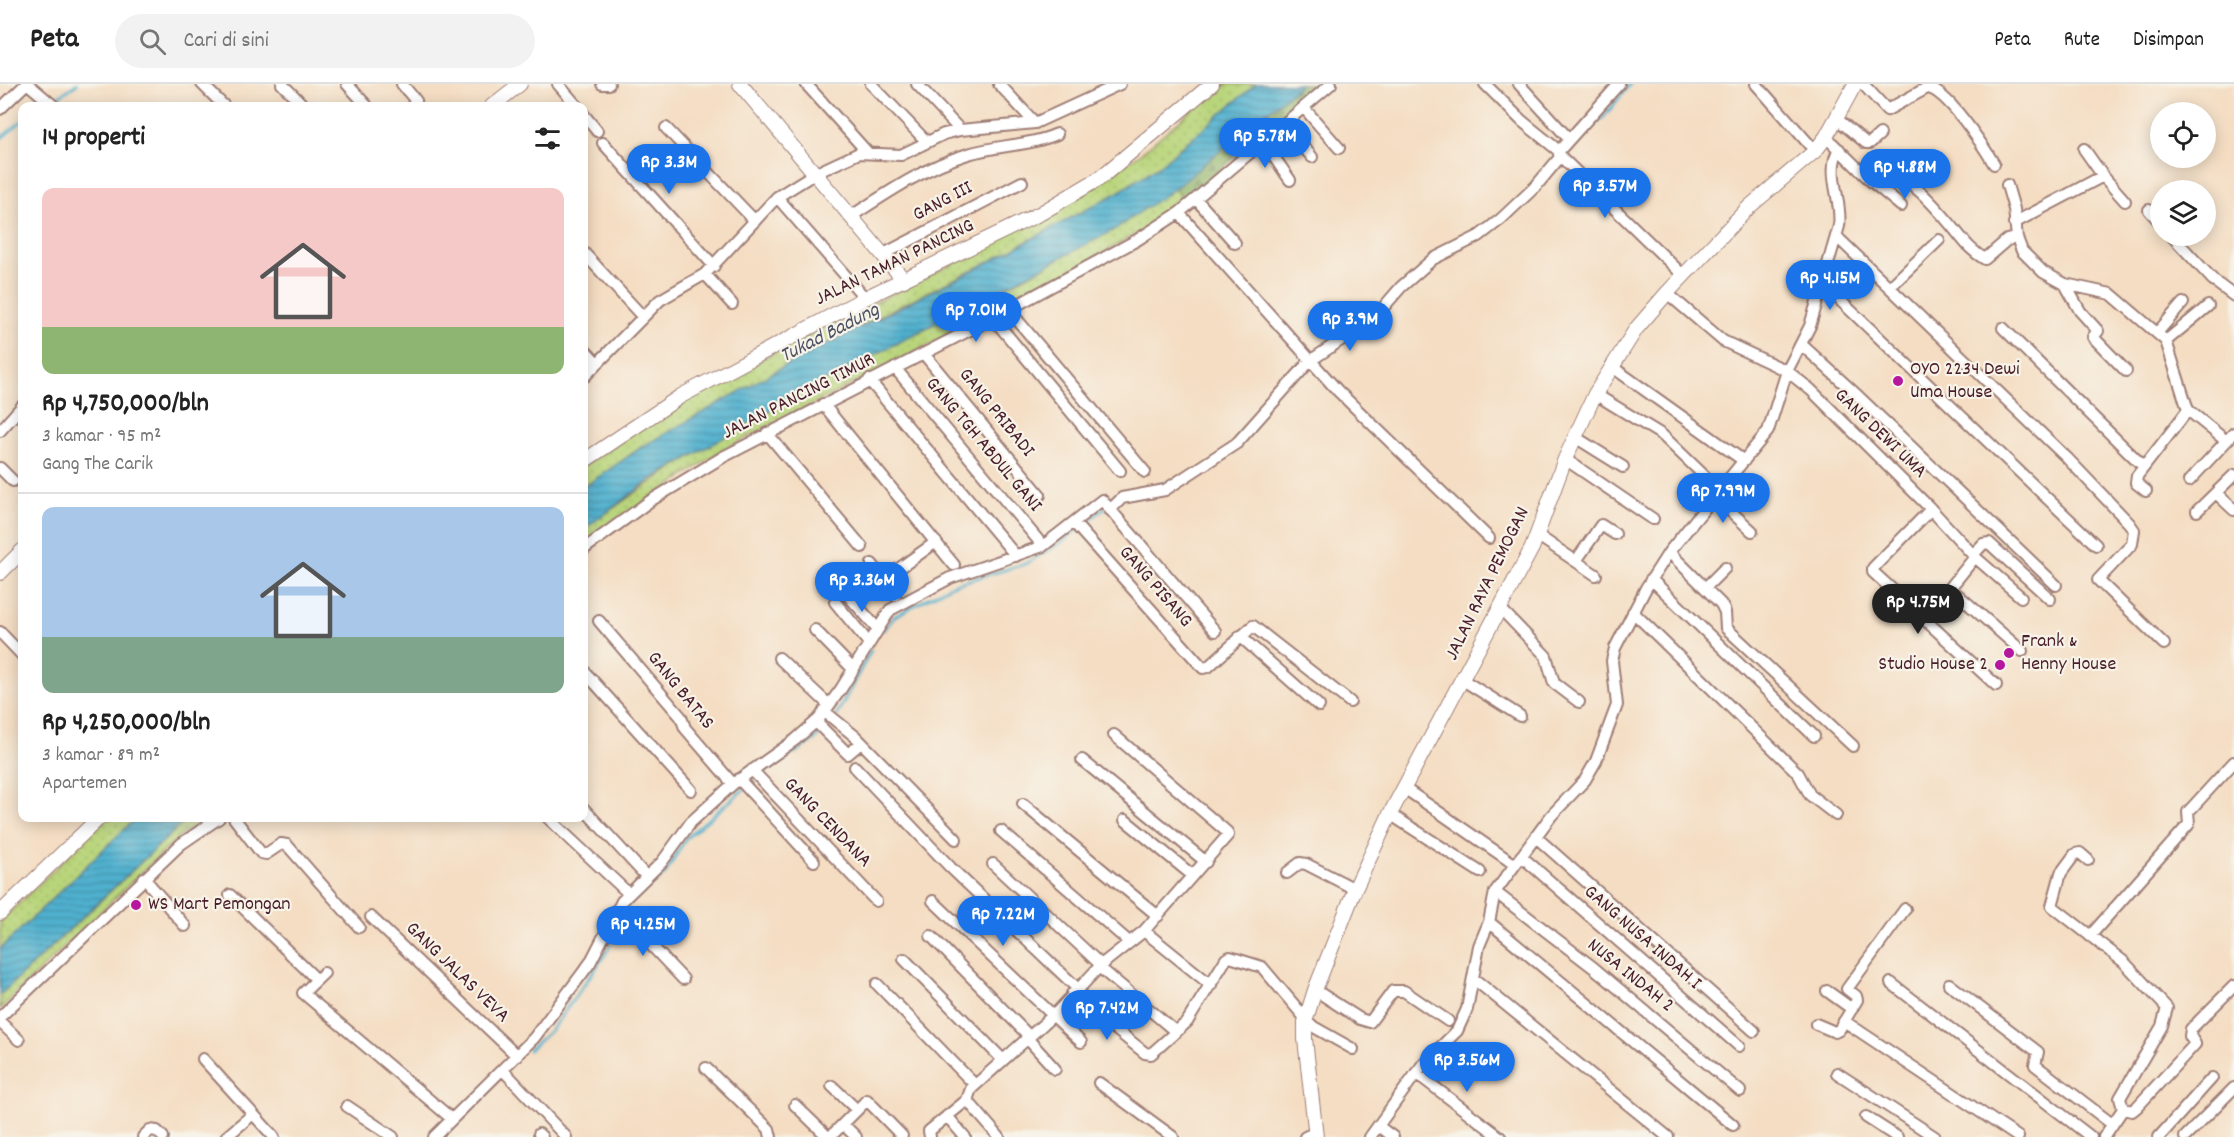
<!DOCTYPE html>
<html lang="id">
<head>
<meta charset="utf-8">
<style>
  body { margin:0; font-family:Dekko,sans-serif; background:#f2f2f2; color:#222; height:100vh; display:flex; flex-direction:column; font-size:22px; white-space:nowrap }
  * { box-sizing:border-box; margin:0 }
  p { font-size:20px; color:#767676 }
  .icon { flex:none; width:33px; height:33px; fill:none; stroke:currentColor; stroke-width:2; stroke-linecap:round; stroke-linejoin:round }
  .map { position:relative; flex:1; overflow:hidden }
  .details { position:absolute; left:18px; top:18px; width:570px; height:720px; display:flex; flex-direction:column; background:#fff; border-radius:12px; box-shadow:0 3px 15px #0003 }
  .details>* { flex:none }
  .controls { position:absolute; left:2150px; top:18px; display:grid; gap:12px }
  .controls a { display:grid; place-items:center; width:66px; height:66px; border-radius:50%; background:#fff; box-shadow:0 3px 15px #0003; font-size:30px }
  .price { position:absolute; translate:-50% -51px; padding:0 14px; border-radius:21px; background:#1a73e8; color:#fff; font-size:20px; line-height:39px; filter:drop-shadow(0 2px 3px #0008) }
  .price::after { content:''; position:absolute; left:50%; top:36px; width:18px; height:14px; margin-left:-9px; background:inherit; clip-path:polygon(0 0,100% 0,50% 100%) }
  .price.selected { background:#222; color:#fff }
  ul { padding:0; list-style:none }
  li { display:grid; align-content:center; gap:12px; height:318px; padding:0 24px }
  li+li { border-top:2px solid #e0e0e0 }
  li span { display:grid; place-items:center; height:186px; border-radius:12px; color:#555 }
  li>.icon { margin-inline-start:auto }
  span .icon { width:108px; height:108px; fill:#fffc; stroke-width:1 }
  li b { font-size:26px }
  h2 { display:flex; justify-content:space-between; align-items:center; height:72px; padding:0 24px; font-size:26px }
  header { display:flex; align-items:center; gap:36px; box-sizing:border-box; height:84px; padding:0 30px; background:#fff; border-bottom:2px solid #e0e0e0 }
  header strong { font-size:28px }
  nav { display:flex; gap:33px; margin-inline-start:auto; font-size:21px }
  .search { width:420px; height:54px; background:#f2f2f2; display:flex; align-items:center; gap:15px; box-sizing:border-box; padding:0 21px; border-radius:33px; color:#767676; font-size:22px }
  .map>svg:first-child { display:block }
  .grass { fill:url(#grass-dots); stroke:#827a53; stroke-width:1.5 }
  .forest { fill:url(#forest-firs); stroke:#6e6a4b; stroke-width:1.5 }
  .water { fill:url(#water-rules); stroke:#4d687d; stroke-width:1.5 }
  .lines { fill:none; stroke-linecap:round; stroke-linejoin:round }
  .stream { stroke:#50b1cf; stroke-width:3 }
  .minor-casing { stroke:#9f7e76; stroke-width:14 }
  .tertiary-casing { stroke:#9f7e76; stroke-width:16 }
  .minor { stroke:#fff; stroke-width:10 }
  .tertiary { stroke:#fff; stroke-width:14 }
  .poi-dot { fill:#b5179e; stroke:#f7f3e8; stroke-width:2 }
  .labels { text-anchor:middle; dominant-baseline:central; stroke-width:4.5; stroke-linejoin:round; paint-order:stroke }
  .street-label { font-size:20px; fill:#4a1f2b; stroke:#f7f3e8 }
  .poi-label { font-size:20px; fill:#4a1f2b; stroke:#f7f3e8; text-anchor:start }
  .water-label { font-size:21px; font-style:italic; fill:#4c5264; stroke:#f7f3e8 }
</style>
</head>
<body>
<header>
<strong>Peta</strong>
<div class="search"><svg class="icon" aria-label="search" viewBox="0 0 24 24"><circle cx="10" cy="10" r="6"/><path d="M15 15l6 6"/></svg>Cari di sini</div>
<nav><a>Peta</a><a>Rute</a><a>Disimpan</a></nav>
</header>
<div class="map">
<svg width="2234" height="1053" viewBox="0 0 2234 1053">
  <defs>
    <pattern id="grass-dots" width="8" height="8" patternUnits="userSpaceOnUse" patternTransform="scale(1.5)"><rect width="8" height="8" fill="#b9d57b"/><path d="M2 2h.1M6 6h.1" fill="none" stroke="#a1b66a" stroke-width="1.8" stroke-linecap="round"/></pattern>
    <pattern id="forest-firs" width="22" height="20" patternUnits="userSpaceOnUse" patternTransform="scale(1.5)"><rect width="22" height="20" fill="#92b66b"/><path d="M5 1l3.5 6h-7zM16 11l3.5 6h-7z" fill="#799358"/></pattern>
    <pattern id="water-rules" width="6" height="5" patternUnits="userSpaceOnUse" patternTransform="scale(1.5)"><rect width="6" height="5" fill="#50b1cf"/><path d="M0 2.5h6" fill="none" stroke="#448fa8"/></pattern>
  </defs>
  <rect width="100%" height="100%" fill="#f7f3e8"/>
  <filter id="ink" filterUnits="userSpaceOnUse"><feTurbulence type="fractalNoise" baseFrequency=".0167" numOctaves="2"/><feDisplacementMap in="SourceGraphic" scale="12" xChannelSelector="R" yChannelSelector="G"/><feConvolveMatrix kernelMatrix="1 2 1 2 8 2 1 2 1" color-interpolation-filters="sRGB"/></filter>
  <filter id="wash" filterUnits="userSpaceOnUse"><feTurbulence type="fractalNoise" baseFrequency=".008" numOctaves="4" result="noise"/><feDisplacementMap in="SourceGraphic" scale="24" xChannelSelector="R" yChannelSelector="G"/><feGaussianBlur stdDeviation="1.35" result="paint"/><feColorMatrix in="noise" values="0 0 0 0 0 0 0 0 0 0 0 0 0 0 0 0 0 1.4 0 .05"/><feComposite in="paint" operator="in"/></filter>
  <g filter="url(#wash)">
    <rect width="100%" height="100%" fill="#f4ddc2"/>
    <path class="grass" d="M1222 0H1256L1159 82 1117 109 987 179 889 227 642 363 584 403V382L666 326 800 255 957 178 1089 105 1140 70Z
      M1174 105 1185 115 1162 135 1053 198 721 367 584 460V445C651 396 722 351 795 312 923 244 1054 185 1174 105Z
      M107 734H136L0 865V838Z
      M188 734H207L183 750 148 782 0 925V911Z"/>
    <path class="forest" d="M1301 0H1322L1185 115 1174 105Z"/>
    <path class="water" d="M1256 0H1301L1174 105 1112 147 794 313 652 395 584 445V403L642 363 788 280 987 179 1117 109 1159 82Z
      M136 734H188L0 911V865Z"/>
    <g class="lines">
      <path class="stream" d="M44 22 77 0
        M1577 54 1603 34 1630 0
        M0 55 22 37
        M1150 404 1169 398
        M884 546 895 532 952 501 1025 480 1059 460 1106 423
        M836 632 871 566
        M761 691 814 656 822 648
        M529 966 551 946 596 884 608 866 618 836 631 817 665 790 686 754 756 695"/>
    </g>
  </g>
  <g filter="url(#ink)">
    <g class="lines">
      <defs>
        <path id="minor" d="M28 0 54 22
          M202 0 224 22
          M282 0 304 22
          M347 0 367 22
          M402 0 416 17 412 22
          M558 0 577 22
          M602 0H609
          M806 0 868 69
          M871 0 927 58
          M917 0 960 46
          M999 0 1035 39
          M1485 0 1522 37 1559 67V71L1684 192
          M1519 0 1569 55
          M1756 0 1815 67
          M1863 0 1887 26 1927 4C1946 5 1984 63 1994 80
          M1304 24 1339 64
          M0 25 26 0
          M584 31 597 47
          M1836 34 1866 59H1870L1880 50
          M1284 40 1312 73
          M666 44 755 137
          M1826 53 1871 97 1886 86C1911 94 1935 122 1951 141 1962 154 1970 167 1985 175L2007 156 2017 154
          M1263 57 1290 96
          M603 59 714 182
          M2084 65 2103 92 2125 117
          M1559 67 1619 0
          M1871 97 1901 122
          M2007 101 2014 125 2017 154 2022 167 2043 188 2065 200 2111 210 2166 257 2188 326
          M777 113 865 214
          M1196 115 1235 159
          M2149 126 2160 138
          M1179 129 1337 306 1489 454
          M850 133C887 109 925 83 968 70 997 61 1029 62 1057 50
          M2014 139 2103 92
          M1836 152 2067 374 2129 439 2134 446 2132 460 2098 496 2164 560
          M2172 152 2214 197 2234 212
          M584 169 642 232
          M882 171 1022 98
          M705 190 732 220
          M2065 200 2080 227 2098 247 2093 253 2126 287
          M1824 201 2096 461
          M1890 203 1939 156
          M1667 209 1723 257 1787 287 1811 306 1928 422 1975 473 2021 513
          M1009 226 1145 388
          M993 234 1120 387
          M2003 244 2143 382
          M2157 249 2183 219
          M2166 257 2208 222
          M1802 261 1859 313 2056 501
          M584 265 597 279
          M924 270 1040 411
          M1611 282 1744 377
          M895 284 1043 462
          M584 293 660 216 705 190 777 113 814 90 859 69 901 71 944 50 960 46 1035 39 1120 0
          M869 296 1016 472
          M1595 310 1662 351 1718 405
          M823 320 954 481
          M2188 326 2225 356
          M0 347 22 322
          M767 349 862 463
          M1575 353 1623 383
          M1565 375 1653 435
          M0 384 13 397
          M2189 397 2234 349
          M2146 407 2136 399 2137 392 2188 326
          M2216 409 2234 426
          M1713 411 1752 447
          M1931 425 1873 484V488L1996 601
          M1110 426 1122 414 1165 406 1237 359 1310 277 1375 233 1401 203 1433 175 1479 152 1501 135 1536 102 1561 72
          M2197 427 2234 391
          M1074 439 1203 584 1208 583 1253 542 1350 618
          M1537 451 1596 491
          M584 465 650 417 723 373 993 234 1137 156 1179 129 1331 0
          M1669 468 1721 520 1725 528 1726 544 1853 662
          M1973 471 1983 460 1989 459 2050 515
          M1975 473 1950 504 2022 567
          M1576 477 1601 441 1615 450
          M872 480 895 511
          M1651 495 1814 652
          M883 496 936 458
          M1706 503 1725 484
          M844 507 877 544
          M835 518 868 558
          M1501 525 1546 572 1554 599 1579 618
          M1633 528 1798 689 1810 711 1836 731
          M599 537 681 633 685 644 733 700
          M815 546 852 584
          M0 548 22 571
          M1240 552 1319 622
          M779 574 829 621
          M584 587 691 706
          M1463 596 1520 632
          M824 627 856 653 956 755
          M816 638 848 670 861 659
          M1082 676 1206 778
          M855 683 951 784 1077 904
          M752 686 876 817
          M739 695 814 777
          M1404 704 1514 780
          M1023 720 1158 832
          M584 725 646 792
          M1390 730 1480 788
          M234 734 261 769 266 770 281 760 287 761 359 843
          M548 734 628 809
          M1125 736 1192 791
          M1001 747 1128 857
          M1536 753 1754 947
          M1521 772 1739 962
          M2088 776 2080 769 2075 770 2061 789 2052 822 2124 878 2167 924 2162 942 2120 1014 2123 1025
          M993 780 1101 881
          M1287 789 1300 779 1306 780 1355 805
          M144 794 185 842
          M1495 808 1594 884 1740 1007
          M230 811 316 895
          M933 817 1081 958
          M617 825 683 895
          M371 833 517 972
          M1489 838 1733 1041
          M1144 847 1211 901
          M931 852 1028 951
          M2090 852 2189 740 2188 728 2234 678
          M904 875 1002 975
          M1099 883 1176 948
          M324 889 303 909 452 1035
          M1474 895 1668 1053
          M1891 899 2091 1053
          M877 900 975 1001
          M1949 900 2038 968 2035 981 2112 1040
          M1315 906 1360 935 1370 938 1393 907H1404L1448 937
          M1827 907 1852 925
          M1072 910 1145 969 1151 970 1187 938 1226 875 1230 873 1262 883 1306 935
          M0 933 181 760 219 734
          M1844 937 2018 1053
          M0 938 19 956
          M1305 938 1353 965
          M1816 940 1835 948 1839 946 1857 916 1856 912 1847 905 1905 825
          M1026 953 1055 985
          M203 975 274 1053
          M706 984 769 1045 771 1053
          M503 986 566 1053
          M1416 989 1500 1053
          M1837 989 1935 1053
          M1099 999 1173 1053
          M832 1002 857 1026
          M967 1016 999 1053
          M795 1021 828 1053
          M347 1022 393 1053
          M947 1032 965 1053
          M1866 1033 1897 1053
          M843 1040 856 1053
          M1378 1042 1393 1053
          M539 1050 542 1053
          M143 1053 150 1046 157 1047 163 1053
          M226 1053 253 1030
          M434 1053 534 954 590 879 622 817 662 778 691 738 733 700 795 656 819 635 841 605 890 526 950 494 1043 462 1102 416 1215 547
          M830 1053 867 1016 902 1052
          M930 1053 929 1047 967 1016 971 1005 1058 927 1101 881 1144 847 1228 751 1227 748 1114 651
          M1305 1053 1316 1048
          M1370 1053 1423 980 1457 947 1467 925 1479 862 1489 838 1495 808 1551 732 1585 696 1596 677 1617 621 1612 577 1615 564 1646 504 1669 468 1768 347 1787 287 1810 242 1839 142C1843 117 1825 88 1839 65
          M2104 1053 2123 1025 2132 1027 2137 1023 2195 960 2190 952 2191 945 2234 902
          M2159 1053 2212 994
          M2185 1053 2234 1004"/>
        <path id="tertiary" d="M740 0 904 196
          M492 22 520 0
          M584 377 681 312 865 214 1041 129 1100 94 1212 0
          M0 489 22 467
          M0 829 99 734
          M1316 1053 1305 955V938L1315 906 1355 805 1390 730 1532 464 1565 375 1595 310 1636 245 1667 209 1749 123 1815 67 1826 53 1855 0"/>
      </defs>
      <use href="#minor" class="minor-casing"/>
      <use href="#tertiary" class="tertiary-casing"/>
      <use href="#minor" class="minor"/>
      <use href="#tertiary" class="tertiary"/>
    </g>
  </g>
  <g class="poi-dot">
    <circle cx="1898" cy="297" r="6"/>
    <circle cx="2009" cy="569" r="6"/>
    <circle cx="2000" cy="581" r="6"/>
    <circle cx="136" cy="821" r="6"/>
  </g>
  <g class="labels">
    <g class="street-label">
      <text transform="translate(943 118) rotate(-28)">GANG III</text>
      <text transform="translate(895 179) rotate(-26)">JALAN TAMAN PANCING</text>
      <text transform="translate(799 313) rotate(-27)">JALAN PANCING TIMUR</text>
      <text transform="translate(996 329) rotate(51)">GANG PRIBADI</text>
      <text transform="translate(1880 350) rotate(44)">GANG DEWI UMA</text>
      <text transform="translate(983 361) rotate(50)">GANG TGH ABDUL GANI</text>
      <text transform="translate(1488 500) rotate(-64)">JALAN RAYA PEMOGAN</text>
      <text transform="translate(1155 503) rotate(49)">GANG PISANG</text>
      <text transform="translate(680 607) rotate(51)">GANG BATAS</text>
      <text transform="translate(827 739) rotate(46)">GANG CENDANA</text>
      <text transform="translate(1642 854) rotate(41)">GANG NUSA INDAH I</text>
      <text transform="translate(457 889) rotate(44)">GANG JALAS VEVA</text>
      <text transform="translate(1630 892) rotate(39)">NUSA INDAH 2</text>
    </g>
    <g class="poi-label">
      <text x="1910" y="286">OYO 2234 Dewi<tspan x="1910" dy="23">Uma House</tspan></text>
      <text x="2021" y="558">Frank &amp;<tspan x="2021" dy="23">Henny House</tspan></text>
      <text x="1988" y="581" text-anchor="end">Studio House 2</text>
      <text x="148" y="821">WS Mart Pemongan</text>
    </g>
    <g class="water-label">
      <text transform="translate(830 250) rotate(-27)">Tukad Badung</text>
    </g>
  </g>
</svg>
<div class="controls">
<a><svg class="icon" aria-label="locate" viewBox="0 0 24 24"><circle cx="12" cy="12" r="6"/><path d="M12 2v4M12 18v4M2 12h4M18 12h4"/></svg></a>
<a><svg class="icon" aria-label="layers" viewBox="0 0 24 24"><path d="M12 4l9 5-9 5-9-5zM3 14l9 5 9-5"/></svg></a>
</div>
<b class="price" style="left:1265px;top:85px">Rp 5.78M</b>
<b class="price" style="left:669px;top:111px">Rp 3.3M</b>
<b class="price" style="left:1905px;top:116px">Rp 4.88M</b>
<b class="price" style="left:1605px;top:135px">Rp 3.57M</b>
<b class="price" style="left:1830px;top:227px">Rp 4.15M</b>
<b class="price" style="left:976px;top:259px">Rp 7.01M</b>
<b class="price" style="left:1350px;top:268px">Rp 3.9M</b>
<b class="price" style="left:1723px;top:440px">Rp 7.99M</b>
<b class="price" style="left:862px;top:529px">Rp 3.36M</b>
<b class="price selected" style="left:1918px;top:551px">Rp 4.75M</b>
<b class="price" style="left:1003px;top:863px">Rp 7.22M</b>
<b class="price" style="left:643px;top:873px">Rp 4.25M</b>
<b class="price" style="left:1107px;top:957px">Rp 7.42M</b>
<b class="price" style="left:1467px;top:1009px">Rp 3.56M</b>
<section class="details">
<h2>14 properti<svg class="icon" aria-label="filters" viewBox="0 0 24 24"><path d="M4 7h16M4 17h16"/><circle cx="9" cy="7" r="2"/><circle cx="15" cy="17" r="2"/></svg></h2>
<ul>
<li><span style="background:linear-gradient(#f6c9c9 75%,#8fb573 0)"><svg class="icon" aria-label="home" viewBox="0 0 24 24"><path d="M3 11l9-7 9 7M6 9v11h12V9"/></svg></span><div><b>Rp 4,750,000/bln</b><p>3 kamar · 95 m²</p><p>Gang The Carik</p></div></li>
<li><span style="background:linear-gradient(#a9c7e8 70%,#7fa58c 0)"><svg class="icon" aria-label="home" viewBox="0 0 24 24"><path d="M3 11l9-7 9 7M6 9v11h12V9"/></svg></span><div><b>Rp 4,250,000/bln</b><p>3 kamar · 89 m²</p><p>Apartemen</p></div></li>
</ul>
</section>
</div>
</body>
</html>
